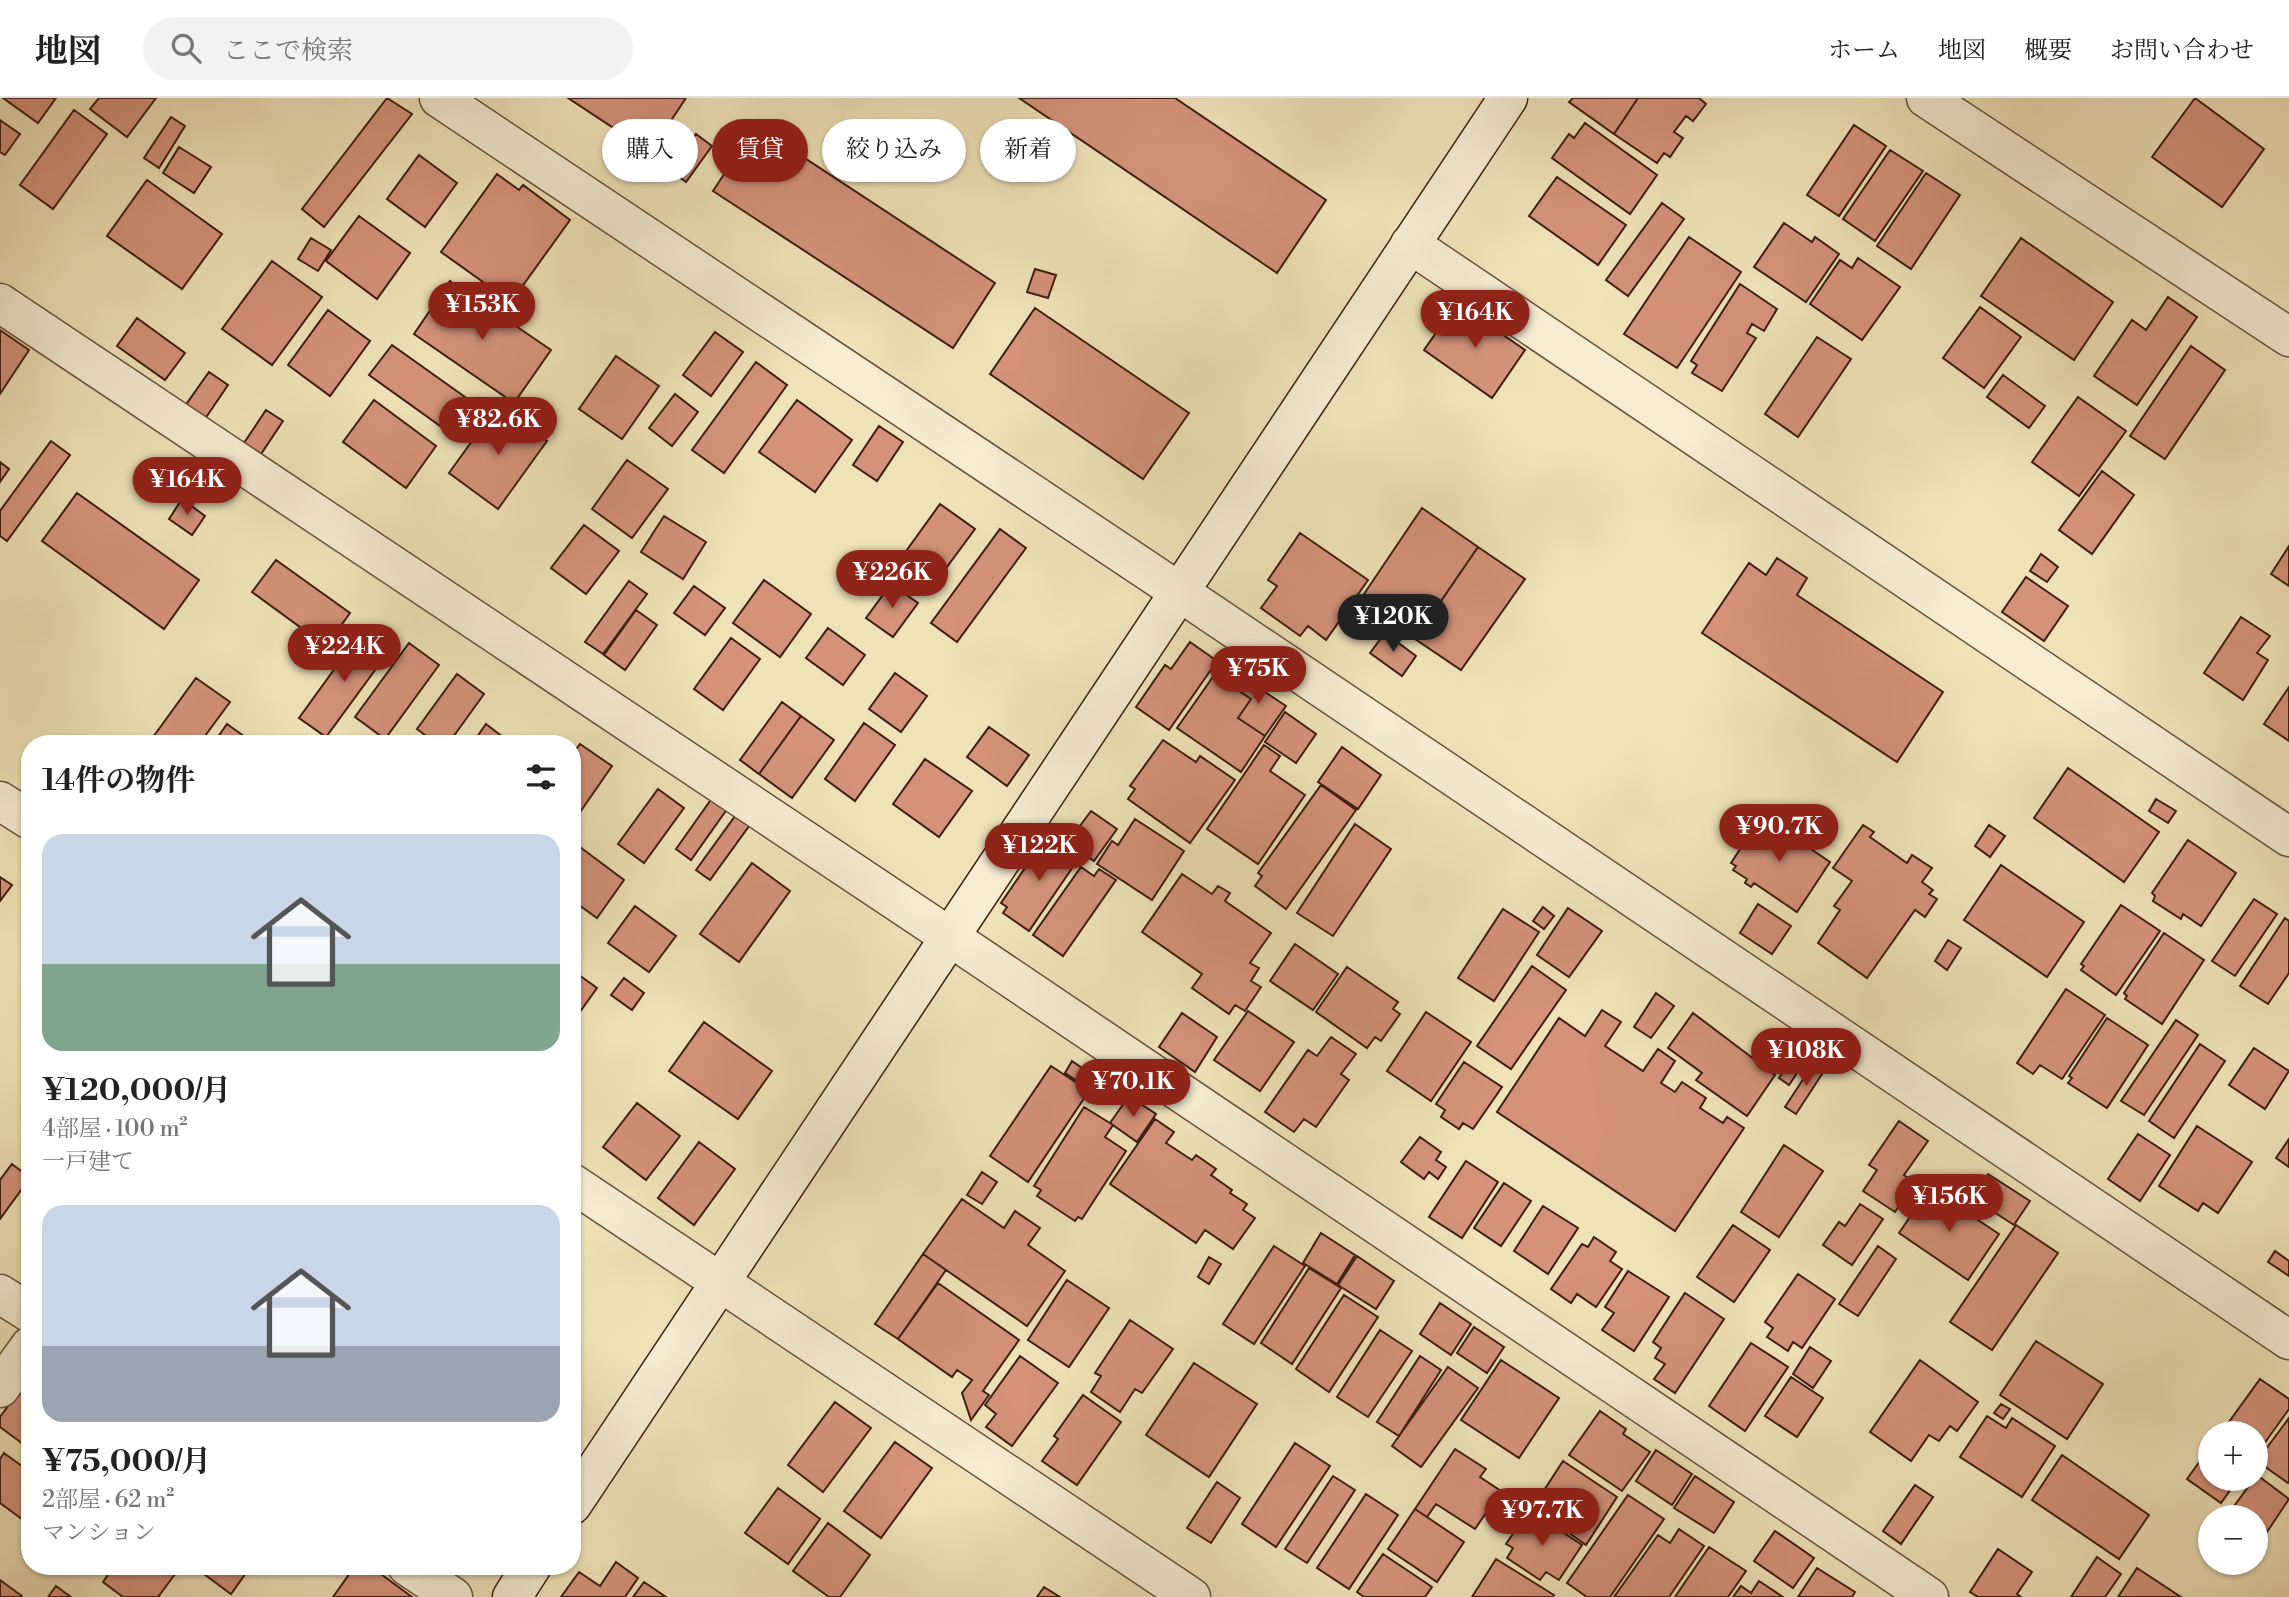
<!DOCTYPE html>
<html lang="ja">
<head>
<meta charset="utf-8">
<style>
  body { margin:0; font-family:"Libre Bodoni","Noto Serif JP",serif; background:#f2f2f2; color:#222; height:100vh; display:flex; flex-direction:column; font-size:26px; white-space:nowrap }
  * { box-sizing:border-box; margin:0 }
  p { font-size:23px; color:#767676 }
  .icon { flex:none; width:38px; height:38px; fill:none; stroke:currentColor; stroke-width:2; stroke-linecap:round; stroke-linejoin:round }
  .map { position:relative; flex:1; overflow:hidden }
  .sheet { position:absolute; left:21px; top:637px; width:560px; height:840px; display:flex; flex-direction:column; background:#fff; border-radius:28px; box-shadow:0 2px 5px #0004 }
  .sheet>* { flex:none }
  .banner { position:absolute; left:602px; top:21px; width:665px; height:63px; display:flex; gap:14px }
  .buttons { position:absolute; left:2198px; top:1323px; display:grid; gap:14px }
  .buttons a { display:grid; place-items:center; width:70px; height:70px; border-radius:50%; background:#fff; box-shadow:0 2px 5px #0004; font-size:35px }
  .price { position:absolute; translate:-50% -60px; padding:0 16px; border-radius:24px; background:#8f2418; color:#fff; font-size:23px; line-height:46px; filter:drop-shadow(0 2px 4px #0008) }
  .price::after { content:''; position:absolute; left:50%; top:42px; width:21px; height:16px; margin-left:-10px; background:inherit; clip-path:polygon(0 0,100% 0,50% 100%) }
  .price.on { background:#222; color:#fff }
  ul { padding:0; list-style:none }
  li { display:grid; align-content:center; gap:14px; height:371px; padding:0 21px }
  li span { display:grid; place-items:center; height:217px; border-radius:21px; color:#555 }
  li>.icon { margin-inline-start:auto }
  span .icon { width:126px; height:126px; fill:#fffc; stroke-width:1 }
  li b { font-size:30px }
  h2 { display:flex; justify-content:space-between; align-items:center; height:84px; padding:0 21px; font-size:30px }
  .pill { padding:0 24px; border-radius:32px; background:#fff; box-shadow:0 2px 5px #0004; font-size:24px; line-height:63px }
  .pill.on { background:#8f2418; color:#fff }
  header { display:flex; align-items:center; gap:42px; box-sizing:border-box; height:98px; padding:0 35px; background:#fff; border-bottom:2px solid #e0e0e0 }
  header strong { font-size:33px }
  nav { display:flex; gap:38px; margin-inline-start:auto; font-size:24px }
  .search { width:490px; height:63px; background:#f2f2f2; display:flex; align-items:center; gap:18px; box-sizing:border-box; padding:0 24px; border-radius:38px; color:#767676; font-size:26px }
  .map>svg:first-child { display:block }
  .building { fill:#d4927b; stroke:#3f1e11; stroke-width:2 }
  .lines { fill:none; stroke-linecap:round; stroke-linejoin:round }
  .street-casing { stroke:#6b4f3b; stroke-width:41 }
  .secondary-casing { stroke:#3f1e11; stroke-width:41 }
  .street { stroke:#f5ecd2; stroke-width:38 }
  .secondary { stroke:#f5ecd2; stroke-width:38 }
</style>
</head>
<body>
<header>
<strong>地図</strong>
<div class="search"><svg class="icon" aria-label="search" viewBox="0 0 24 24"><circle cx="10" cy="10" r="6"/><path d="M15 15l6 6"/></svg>ここで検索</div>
<nav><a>ホーム</a><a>地図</a><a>概要</a><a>お問い合わせ</a></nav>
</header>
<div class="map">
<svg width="2289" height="1499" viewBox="0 0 2289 1499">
  <rect width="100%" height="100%" fill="#efe2b9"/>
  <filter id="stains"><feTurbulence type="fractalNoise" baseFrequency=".00286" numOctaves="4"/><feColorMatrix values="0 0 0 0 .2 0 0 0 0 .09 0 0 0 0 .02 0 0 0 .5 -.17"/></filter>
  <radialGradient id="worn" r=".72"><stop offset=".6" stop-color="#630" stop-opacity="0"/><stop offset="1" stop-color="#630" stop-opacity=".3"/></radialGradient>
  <path class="building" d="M3 0H56L38 25Z
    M99 0H156L127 39 90 11Z
    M387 0 412 16 324 129 302 111Z
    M568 0H686L650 54Z
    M1019 0H1175L1326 102 1277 175Z
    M1573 0H1638L1614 36 1569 4Z
    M1638 0H1699L1706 6 1693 23 1686 18 1674 34 1683 40 1670 59 1664 55 1657 65 1614 36Z
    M2195 0 2264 51 2222 109 2152 59Z
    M74 12 107 36 53 111 20 87Z
    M171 19 185 28 159 70 144 60Z
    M0 22 20 36 5 57 0 54Z
    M1585 25 1657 77 1630 116 1552 60 1569 36 1574 40Z
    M1854 27 1886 48 1839 118 1807 97Z
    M756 28 995 185 953 250 713 93Z
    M696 36 712 48 686 84 670 72Z
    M179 49 211 69 194 95 163 75Z
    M1890 52 1923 73 1875 143 1843 121Z
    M419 57 457 85 425 129 387 101Z
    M1926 75 1960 97 1911 171 1877 148Z
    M497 76 519 92 523 87 570 122 511 204 441 154Z
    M1557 79 1626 127 1598 167 1529 118Z
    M147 82 222 136 182 191 107 138Z
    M1662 105 1684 121 1628 198 1606 182Z
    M359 118 410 155 377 201 326 163Z
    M1784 125 1812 144 1815 139 1839 156 1806 204 1754 169Z
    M1689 139 1741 174 1677 270 1624 236Z
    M311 140 331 152 318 173 298 161Z
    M2021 140 2113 204 2074 262 1981 198Z
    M1858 160 1900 189 1862 242 1810 206 1840 162 1852 170Z
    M272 163 322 199 272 267 222 231Z
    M1035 171 1056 177 1048 200 1027 194Z
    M450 183 551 252 514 305 414 236Z
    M1740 186 1777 211 1764 233 1752 226 1747 235 1756 240 1722 293 1692 275 1697 267 1691 263Z
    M2168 199 2197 219 2137 307 2094 278 2132 222 2146 232Z
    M1457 205 1525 252 1492 300 1424 252Z
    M1980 209 2021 239 1984 290 1943 260Z
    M1035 210 1189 315 1143 381 990 276Z
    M328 212 370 243 330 298 288 267Z
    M137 220 185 255 165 282 117 248Z
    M0 232 29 252 0 296Z
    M715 234 743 254 711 298 683 277Z
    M1817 239 1851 261 1798 339 1765 316Z
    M392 247 472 304 450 335 369 277Z
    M2191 248 2225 272 2165 361 2130 338Z
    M616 258 659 288 622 341 579 311Z
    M756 264 787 287 724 375 692 352Z
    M209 274 228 287 205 321 185 308Z
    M2003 277 2045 308 2029 330 1987 299Z
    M675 296 698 314 672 348 649 330Z
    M2078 299 2126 333 2079 398 2032 364Z
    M374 302 436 348 406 390 343 344Z
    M797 302 852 342 815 394 759 354Z
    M498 307 547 343 498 411 449 375Z
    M266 312 283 323 261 356 244 345Z
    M879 328 903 344 877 383 853 367Z
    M51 343 70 357 7 443 0 438V413Z
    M627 362 668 391 632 440 592 411Z
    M0 364 9 371 0 384Z
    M2102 373 2134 397 2092 456 2059 432Z
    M77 395 199 482 164 531 42 443Z
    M182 401 205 418 192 437 169 421Z
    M940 406 975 431 938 481 904 456Z
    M1422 410 1478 449 1415 541 1360 502Z
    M664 418 706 444 683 481 641 454Z
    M584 427 619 453 586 496 551 470Z
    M1000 431 1026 450 957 544 931 525Z
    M1300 435 1368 482 1326 542 1308 528 1300 538 1261 510 1277 488 1268 482Z
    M2289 448V488L2271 476Z
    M1478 449 1525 481 1461 572 1415 541Z
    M2041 456 2058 469 2047 484 2030 473Z
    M1777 460 1807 480 1797 497 1943 594 1897 664 1702 535 1749 465 1766 477Z
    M276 462 350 515 326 548 252 494Z
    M2026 479 2068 508 2044 543 2002 514Z
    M764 482 811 516 780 559 733 525Z
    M629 483 647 496 603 556 585 544Z
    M891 486 918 505 893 539 866 520Z
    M694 488 725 510 705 537 674 515Z
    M636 512 657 527 625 572 604 557Z
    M2241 519 2270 538 2257 555 2268 562 2243 602 2204 575Z
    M828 530 865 557 843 587 806 560Z
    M362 533 389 553 326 639 299 620Z
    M1385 535 1416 558 1402 578 1370 555Z
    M731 540 760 561 723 612 694 591Z
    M1190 544 1217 563 1169 632 1136 609 1165 567 1171 571Z
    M409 545 439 567 385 641 355 619Z
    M895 575 927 598 901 634 869 611Z
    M457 576 484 596 448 646H437L417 631Z
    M1215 576 1251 601 1238 620 1265 638 1241 674 1177 630Z
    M1238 576 1286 608 1265 638 1238 620 1251 601 1230 587Z
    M196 580 230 604 199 646H148Z
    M2289 589V643L2264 626Z
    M782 604 801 618 759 676 740 662Z
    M1285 614 1316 636 1296 665 1265 644Z
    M801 618 834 642 792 700 759 676Z
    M864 625 895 647 855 703 825 681Z
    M227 626 255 646H213Z
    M486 626 512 646H472Z
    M989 629 1029 657 1007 688 967 659Z
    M1163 642 1196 664 1200 658 1235 682 1190 745 1128 701 1135 691 1130 688Z
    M580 646 612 668 578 717 572 713V657Z
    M1264 647 1280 658 1270 673 1305 697 1258 766 1207 731Z
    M1342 649 1381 677 1358 711 1318 684Z
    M925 661 972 693 939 739 893 706Z
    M2068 670 2159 734 2124 784 2034 720Z
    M1321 687 1356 712 1286 811 1255 788 1262 778 1258 775Z
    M658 691 684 710 644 765 618 746Z
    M715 696 730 707 691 762 676 751Z
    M2156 701 2176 713 2168 725 2149 713Z
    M1091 713 1117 731 1094 763 1068 744Z
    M738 714 752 724 710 782 696 772Z
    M1762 718 1830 764 1797 814 1754 785 1751 789 1745 785 1747 781 1733 772 1736 768 1731 765Z
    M1135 721 1184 753 1152 802 1097 766 1112 743 1118 747Z
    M1355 726 1391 751 1333 838 1297 815Z
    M1863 727 1874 734 1870 739 1907 765 1912 757 1932 770 1922 784 1933 792 1929 796 1937 801 1925 819 1915 812 1867 880 1818 845 1840 812 1834 808 1852 783 1833 770Z
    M1989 727 2005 738 1990 759 1975 748Z
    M1047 738 1079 760 1029 833 1003 815 1007 809 1001 805Z
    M2188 742 2236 775 2201 828 2183 816 2181 821 2153 803 2155 798 2152 795Z
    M580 749 624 782 597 820 572 802V759Z
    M752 765 790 793 739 864 700 836Z
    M2001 767 2084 824 2047 879 1964 822Z
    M1081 769 1094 778 1099 771 1116 782 1063 858 1033 837Z
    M1182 776 1212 796 1218 788 1230 795 1225 803 1271 835 1250 865 1259 870 1251 883 1261 889 1245 913 1235 907 1229 916 1192 890 1202 876 1142 834Z
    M0 779 12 787 0 803Z
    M2254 801 2277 816 2235 878 2212 863Z
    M1758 806 1791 828 1772 856 1740 835Z
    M2121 807 2160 833 2116 897 2081 872 2084 868 2081 866Z
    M635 808 676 838 649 874 608 845Z
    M1543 809 1554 818 1544 831 1533 823Z
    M1568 810 1602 833 1569 879 1537 857Z
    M1503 811 1539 834 1494 903 1458 880Z
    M2285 820 2289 823V875L2268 906 2240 888Z
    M2164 835 2204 862 2162 926 2125 901 2127 898 2124 895Z
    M1948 842 1961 850 1947 872 1935 863Z
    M1295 846 1338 876 1313 912 1270 883Z
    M1532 868 1566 892 1511 971 1477 948Z
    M1347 869 1398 904 1393 911 1400 916 1381 943 1375 939 1367 950 1316 914Z
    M572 872 597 890 572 925Z
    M624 880 644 895 632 912 611 897Z
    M2066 891 2105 917 2062 981 2040 967 2033 976 2017 965Z
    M1656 895 1674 908 1651 940 1634 929Z
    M1602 912 1621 924 1605 948 1643 973 1658 951 1675 963 1661 985 1675 994 1682 984 1706 1000 1700 1010 1723 1025 1727 1019 1744 1030 1675 1133 1497 1014 1559 920 1585 938Z
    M1248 913 1294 944 1260 993 1214 962Z
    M1426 914 1471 944 1431 1003 1387 973Z
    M1182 915 1217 939 1195 974 1159 949Z
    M1693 915 1775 977 1747 1018 1696 982 1702 975 1668 950Z
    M2107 920 2148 947 2107 1010 2068 985 2072 980 2069 978Z
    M2176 922 2198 937 2144 1017 2121 1003Z
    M704 924 772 973 738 1021 669 973Z
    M1331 939 1356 956 1341 976 1349 982 1316 1029 1304 1021 1294 1034 1265 1014 1308 952 1317 958Z
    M2200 946 2225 963 2174 1040 2149 1023Z
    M1799 949 1809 957 1789 987 1779 980Z
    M2254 950 2289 973 2265 1011 2229 987Z
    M1072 963 1099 982 1092 993 1065 975Z
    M1815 963 1826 970 1796 1016 1785 1009Z
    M1464 964 1502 989 1473 1031 1463 1025 1459 1031 1441 1019 1445 1012 1436 1006Z
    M1051 968 1089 993 1028 1084 990 1058Z
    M1129 998 1156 1016 1137 1044 1110 1025Z
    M637 1005 680 1038 646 1082 603 1049Z
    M1084 1009 1113 1027 1105 1039 1126 1053 1082 1121 1078 1119 1075 1123 1037 1098 1041 1092 1034 1088Z
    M1155 1021 1174 1034 1166 1045 1192 1062 1196 1057 1216 1071 1211 1077 1232 1092 1230 1095 1247 1106 1243 1112 1255 1120 1233 1151 1205 1132 1196 1145 1110 1086Z
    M1899 1023 1928 1043 1904 1077 1915 1085 1895 1114 1863 1093 1877 1072 1869 1067Z
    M2197 1028 2252 1064 2218 1115 2203 1105 2198 1113 2159 1088Z
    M2138 1036 2170 1057 2140 1103 2108 1081Z
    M1420 1039 1441 1054 1436 1062 1446 1069 1438 1081 1429 1074 1424 1081 1401 1064Z
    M2289 1041V1069L2276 1060Z
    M699 1044 735 1071 694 1127 658 1100Z
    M1784 1047 1823 1073 1779 1139 1741 1114Z
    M1466 1063 1498 1084 1462 1140 1429 1119Z
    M12 1066 30 1080 0 1121V1082Z
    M982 1074 997 1084 982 1106 967 1097Z
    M1988 1076 2030 1103 2014 1127 1972 1100Z
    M1504 1085 1531 1103 1501 1148 1474 1130Z
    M1930 1090 1999 1136 1968 1182 1899 1135Z
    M962 1101 1004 1130 1015 1113 1040 1130 1028 1147 1065 1173 1027 1228 923 1156Z
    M1860 1106 1883 1121 1852 1167 1823 1147 1839 1124 1845 1128Z
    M1543 1108 1578 1130 1548 1176 1514 1153Z
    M1733 1127 1770 1152 1734 1204 1697 1179Z
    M2016 1127 2058 1155 1992 1252 1950 1224Z
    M1321 1135 1355 1157 1337 1186 1303 1165Z
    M1594 1139 1616 1154 1610 1163 1622 1171 1596 1209 1577 1196 1571 1205 1551 1191 1582 1146 1588 1149Z
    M1274 1148 1305 1168 1254 1246 1223 1226Z
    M1878 1148 1896 1161 1858 1218 1839 1206Z
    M2275 1153 2289 1163V1178L2268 1164Z
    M923 1156 946 1172 898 1241 875 1226Z
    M1357 1158 1394 1183 1376 1211 1338 1187Z
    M1209 1159 1221 1166 1209 1186 1198 1179Z
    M1309 1170 1341 1190 1292 1266 1261 1245Z
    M1628 1173 1669 1199 1634 1253 1602 1232 1614 1215 1605 1209Z
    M1798 1176 1835 1201 1802 1250 1793 1244 1788 1253 1767 1239 1773 1230 1765 1224Z
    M1067 1182 1109 1210 1069 1269 1028 1242Z
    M938 1185 1019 1242 983 1293 989 1297 971 1322 962 1295 972 1282 957 1272 952 1279 898 1241Z
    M1685 1195 1724 1221 1675 1295 1654 1281 1665 1266 1655 1260 1661 1250 1653 1244Z
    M1344 1197 1378 1219 1329 1294 1296 1271Z
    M1440 1205 1471 1226 1451 1257 1420 1236Z
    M1130 1222 1173 1251 1142 1295 1135 1291 1120 1314 1091 1294 1101 1278 1095 1275Z
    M1474 1229 1504 1249 1487 1275 1457 1255Z
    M1380 1232 1412 1253 1368 1319 1337 1299Z
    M2036 1243 2103 1286 2067 1341 2000 1297Z
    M1751 1245 1788 1269 1745 1333 1709 1308Z
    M1810 1249 1831 1263 1813 1290 1793 1276Z
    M1020 1258 1058 1285 1012 1348 986 1329 996 1316 985 1307Z
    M1420 1258 1441 1272 1399 1338 1377 1324Z
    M1501 1262 1559 1300 1519 1360 1461 1322Z
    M1920 1262 1978 1304 1957 1333 1950 1328 1939 1343 1929 1337 1911 1363 1870 1334Z
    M1194 1265 1257 1306 1209 1379 1146 1337Z
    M1448 1269 1478 1290 1421 1369 1392 1348Z
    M30 1278V1342L26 1348 0 1329V1319Z
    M1791 1279 1823 1300 1797 1339 1765 1318Z
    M2260 1281 2289 1301V1311L2256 1357V1335H2221Z
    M1083 1297 1121 1324 1077 1387 1042 1363 1058 1341 1054 1338Z
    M835 1304 871 1330 823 1394 788 1367Z
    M2001 1306 2010 1311 2003 1321 1994 1315Z
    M1600 1313 1626 1331 1623 1336 1650 1354 1622 1393 1569 1357Z
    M1987 1318 2006 1330 2012 1320 2055 1348 2022 1399 1960 1359Z
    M2289 1320V1384L2288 1385 2257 1363Z
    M895 1344 932 1370 881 1440 844 1413Z
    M1295 1345 1330 1368 1276 1449 1242 1426Z
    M2210 1349V1381H2238L2221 1405 2187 1381Z
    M1455 1351 1486 1371 1480 1379 1501 1393 1475 1431 1436 1406 1427 1419 1415 1411Z
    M1656 1352 1692 1376 1672 1407 1636 1383Z
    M4 1355 30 1374V1427L0 1405V1361Z
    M2062 1357 2149 1417 2119 1461 2032 1402Z
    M1563 1363 1617 1399 1586 1447 1569 1435 1574 1427 1554 1413 1557 1408 1541 1397Z
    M2257 1377 2289 1401 2261 1443 2256 1440V1419H2226Z
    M1333 1378 1355 1392 1307 1465 1285 1451Z
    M1695 1378 1734 1404 1714 1435 1674 1410Z
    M1217 1384 1240 1400 1211 1445 1187 1430Z
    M1915 1387 1933 1399 1901 1446 1883 1433Z
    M778 1390 820 1421 788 1466 745 1435Z
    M1366 1396 1398 1417 1349 1491 1317 1470Z
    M1628 1397 1664 1421 1610 1499H1587L1567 1485Z
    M1415 1411 1464 1444 1437 1484 1388 1451Z
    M1529 1412 1582 1447 1559 1482 1546 1474 1540 1482 1507 1460 1513 1450 1506 1446Z
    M828 1425 870 1457 840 1499H829L793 1473Z
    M1679 1431 1704 1448 1669 1499H1614L1658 1437 1670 1445Z
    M1775 1433 1814 1460 1793 1490 1754 1463Z
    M1709 1449 1746 1473 1728 1499H1675Z
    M1998 1451 2032 1474 2017 1496 2021 1499H1978L1970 1494Z
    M1383 1456 1432 1489 1425 1499H1364L1357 1494Z
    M2097 1459 2121 1476 2105 1499H2071Z
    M1496 1461 1554 1497 1553 1499H1472Z
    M616 1464 638 1480 625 1499H561L579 1474 600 1488Z
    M114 1468H181L158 1499H123L103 1484Z
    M193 1468H251L231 1496Z
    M355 1468H370L412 1499H333Z
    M1817 1470 1855 1494 1852 1499H1798Z
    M2137 1470 2181 1499H2118Z
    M0 1482 22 1498V1499H0Z
    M1759 1483 1783 1499H1733L1741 1488 1751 1495Z
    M644 1484 666 1499H633Z
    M56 1488 71 1499H48Z
    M1044 1489 1060 1499H1037Z"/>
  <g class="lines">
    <defs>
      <path id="street" d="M439 0 1178 493 2289 1242
        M1926 0 2289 239
        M1410 146 2289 739
        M0 205 950 839 1929 1499
        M0 703 30 722
        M572 1085 1191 1499
        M0 1196 30 1215
        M0 1290 30 1248
        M407 1468 453 1499"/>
      <path id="secondary" d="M572 1407 1508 0
        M512 1499 532 1468"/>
    </defs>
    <use href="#street" class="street-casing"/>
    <use href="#secondary" class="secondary-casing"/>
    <use href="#street" class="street"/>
    <use href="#secondary" class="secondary"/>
  </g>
  <rect width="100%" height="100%" filter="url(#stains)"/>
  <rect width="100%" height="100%" fill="url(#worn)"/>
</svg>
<div class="buttons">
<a>+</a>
<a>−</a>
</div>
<b class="price" style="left:482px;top:244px">¥153K</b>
<b class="price" style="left:1475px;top:252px">¥164K</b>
<b class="price" style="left:498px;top:359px">¥82.6K</b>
<b class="price" style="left:187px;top:419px">¥164K</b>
<b class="price" style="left:892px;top:512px">¥226K</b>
<b class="price on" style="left:1393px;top:556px">¥120K</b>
<b class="price" style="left:344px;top:586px">¥224K</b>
<b class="price" style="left:1258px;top:608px">¥75K</b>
<b class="price" style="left:1779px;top:766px">¥90.7K</b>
<b class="price" style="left:1039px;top:785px">¥122K</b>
<b class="price" style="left:1806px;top:990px">¥108K</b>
<b class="price" style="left:1133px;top:1021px">¥70.1K</b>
<b class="price" style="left:1949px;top:1136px">¥156K</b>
<b class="price" style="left:1542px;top:1450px">¥97.7K</b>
<div class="banner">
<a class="pill">購入</a>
<a class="pill on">賃貸</a>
<a class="pill">絞り込み</a>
<a class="pill">新着</a>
</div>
<section class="sheet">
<h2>14件の物件<svg class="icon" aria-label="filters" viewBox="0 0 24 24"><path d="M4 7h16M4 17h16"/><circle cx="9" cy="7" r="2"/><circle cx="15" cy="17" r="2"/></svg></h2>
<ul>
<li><span style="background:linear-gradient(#c9d6e8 60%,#7fa58c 0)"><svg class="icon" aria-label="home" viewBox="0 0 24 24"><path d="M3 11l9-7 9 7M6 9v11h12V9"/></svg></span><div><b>¥120,000/月</b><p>4部屋 · 100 m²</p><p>一戸建て</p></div></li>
<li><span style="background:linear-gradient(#c9d6e8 65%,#9aa5b1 0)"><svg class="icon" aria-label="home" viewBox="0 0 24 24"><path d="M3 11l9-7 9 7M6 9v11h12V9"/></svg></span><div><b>¥75,000/月</b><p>2部屋 · 62 m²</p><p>マンション</p></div></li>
</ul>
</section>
</div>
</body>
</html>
